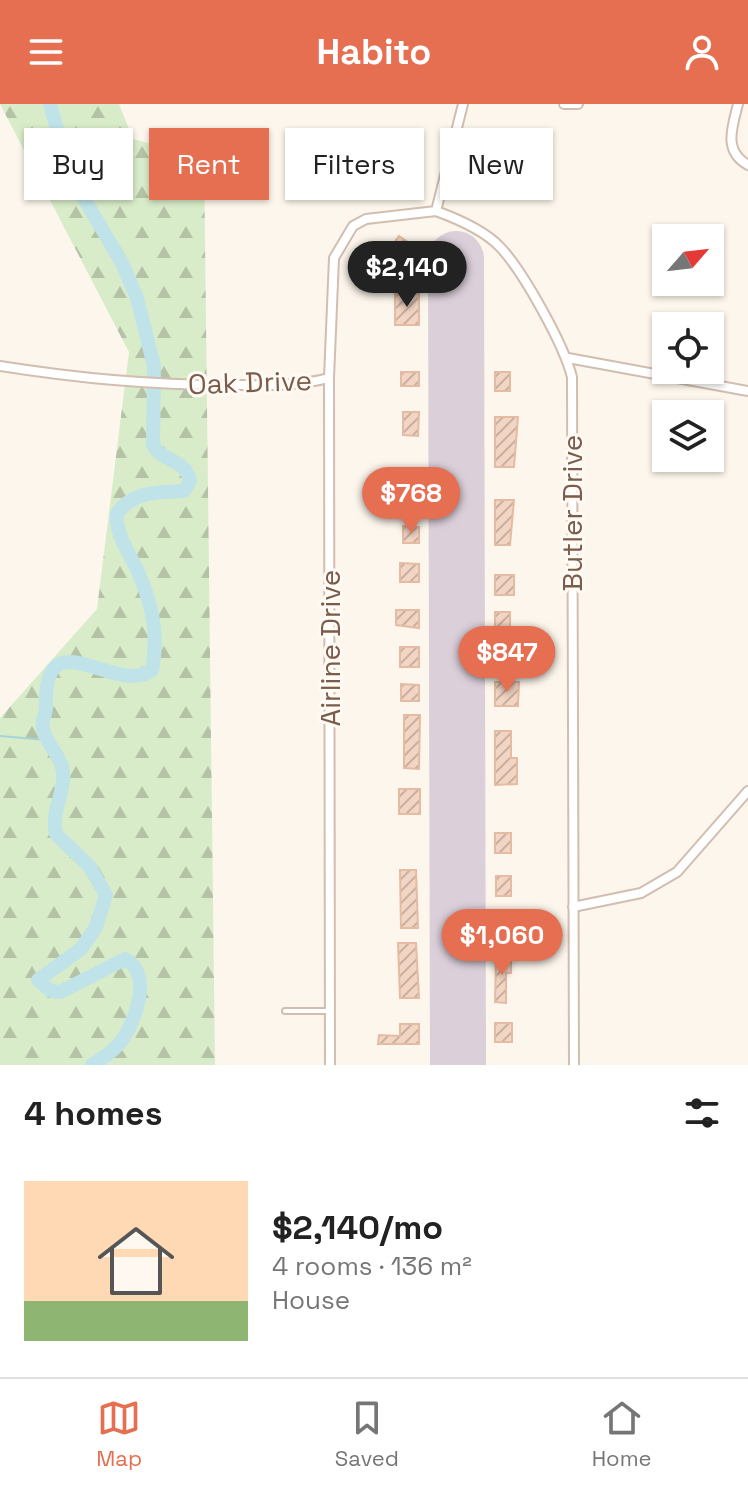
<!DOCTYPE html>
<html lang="en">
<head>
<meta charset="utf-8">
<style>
  body { margin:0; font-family:"Space Grotesk",sans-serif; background:#f2f2f2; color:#222; height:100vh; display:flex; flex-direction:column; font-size:30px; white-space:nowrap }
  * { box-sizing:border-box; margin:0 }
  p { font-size:26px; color:#767676 }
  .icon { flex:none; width:44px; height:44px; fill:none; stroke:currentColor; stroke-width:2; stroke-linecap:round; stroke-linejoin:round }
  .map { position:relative; height:961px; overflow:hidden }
  .sheet { display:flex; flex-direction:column; background:#fff; flex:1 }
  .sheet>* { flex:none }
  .hud { position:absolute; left:24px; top:24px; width:700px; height:72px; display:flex; gap:16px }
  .needle { width:52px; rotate:62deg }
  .fabs { position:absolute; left:652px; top:120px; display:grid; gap:16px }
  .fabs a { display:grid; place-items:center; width:72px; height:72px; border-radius:0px; background:#fff; box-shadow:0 2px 6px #0004; font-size:40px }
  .price { position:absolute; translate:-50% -68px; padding:0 18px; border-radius:28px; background:#e76f51; color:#fff; font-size:26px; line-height:52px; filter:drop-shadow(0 2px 4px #0008) }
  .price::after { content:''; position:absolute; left:50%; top:48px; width:24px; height:18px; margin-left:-12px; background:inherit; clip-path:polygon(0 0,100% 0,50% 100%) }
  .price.on { background:#222; color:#fff }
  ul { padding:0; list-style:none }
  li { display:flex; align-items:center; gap:24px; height:200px; padding:0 24px }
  li span { display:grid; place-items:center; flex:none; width:224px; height:160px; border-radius:0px; color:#555 }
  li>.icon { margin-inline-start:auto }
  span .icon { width:96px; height:96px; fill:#fffc; stroke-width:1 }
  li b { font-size:34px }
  h2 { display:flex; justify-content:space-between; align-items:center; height:96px; padding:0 24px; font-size:34px }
  .chip { padding:0 28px; border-radius:0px; background:#fff; box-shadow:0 2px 6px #0004; font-size:28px; line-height:72px }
  .chip.on { background:#e76f51; color:#fff }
  header { display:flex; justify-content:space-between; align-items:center; height:104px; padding:0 24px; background:#e76f51; color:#fff; font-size:36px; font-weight:700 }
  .tab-bar { display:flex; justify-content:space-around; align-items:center; height:112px; border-top:2px solid #e0e0e0; background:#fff; font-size:22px; color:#767676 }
  .tab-bar a { display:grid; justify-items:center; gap:4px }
  .tab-bar .on { color:#e76f51 }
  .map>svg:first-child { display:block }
  .forest { fill:url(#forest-firs) }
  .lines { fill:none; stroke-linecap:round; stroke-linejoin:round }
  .stream { stroke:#a5d3da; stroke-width:2 }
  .river { stroke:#bfe3e8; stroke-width:14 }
  .runway { stroke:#dbcfda; stroke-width:56 }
  .building { fill:url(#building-hatch); stroke:#e6bba3; stroke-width:2 }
  .lane-casing { stroke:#d1beb0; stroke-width:8 }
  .street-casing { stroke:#d1beb0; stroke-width:12 }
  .lane { stroke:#fff; stroke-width:4 }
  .street { stroke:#fff; stroke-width:8 }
  .labels { text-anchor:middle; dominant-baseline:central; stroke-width:6; stroke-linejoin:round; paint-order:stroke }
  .street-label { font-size:28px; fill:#7a5c4d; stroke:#fffaf3 }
</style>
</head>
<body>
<header><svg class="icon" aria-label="menu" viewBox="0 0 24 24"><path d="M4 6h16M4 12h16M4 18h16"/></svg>Habito<svg class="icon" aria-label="person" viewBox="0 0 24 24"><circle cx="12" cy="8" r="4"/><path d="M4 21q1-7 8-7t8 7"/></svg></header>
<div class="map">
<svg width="748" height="961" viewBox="0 0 748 961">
  <defs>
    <pattern id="forest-firs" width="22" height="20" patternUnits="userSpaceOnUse" patternTransform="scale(2)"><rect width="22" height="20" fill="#d8ecc9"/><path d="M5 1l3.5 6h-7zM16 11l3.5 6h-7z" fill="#b4c2a5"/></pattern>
    <pattern id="building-hatch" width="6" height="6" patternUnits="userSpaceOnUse" patternTransform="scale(2)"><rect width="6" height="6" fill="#f3d5c3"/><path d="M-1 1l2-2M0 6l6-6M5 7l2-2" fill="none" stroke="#cab0a1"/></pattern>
  </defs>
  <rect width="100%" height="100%" fill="#fdf6ec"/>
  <path class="forest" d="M0 0H119L133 35 204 54 215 961H0V614L97 505 129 248Z"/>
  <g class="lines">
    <path class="stream" d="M0 632 47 636"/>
    <path class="river" d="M50 0 69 69 122 159 137 194 154 262 153 341C162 358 186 355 190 377L184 387C160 388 131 387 117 410 115 430 130 450 138 468 152 499 159 533 152 566 115 593 44 512 46 601 47 610 41 615 43 625 46 639 58 649 62 663 68 684 50 707 56 730L90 763 106 791 96 823 81 845 38 876 51 887 60 888 125 855C153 869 136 916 122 936 114 947 103 954 92 961"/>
    <path class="runway" d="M456 155 458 961"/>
  </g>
  <path class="building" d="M399 132 418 145 409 159 389 146Z
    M395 189 419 190V221H395Z
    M401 268H419V282H401Z
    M495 268H510V287H495Z
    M403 308H419L418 332 403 331Z
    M495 313H518L514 363H495Z
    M495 396H514L510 441H495Z
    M403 422 419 423V439H403Z
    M400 459 419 460V478H400Z
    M495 471H514V491H495Z
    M396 506H419V524L396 521Z
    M495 508H510V524H495Z
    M400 543H419V563H400Z
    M495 578H519L518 602H495Z
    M401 580 419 581V597H401Z
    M404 611H420L419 665 404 664Z
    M495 627H511V654H517V680L495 681Z
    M399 685H420V710H399Z
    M495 729H511V749H495Z
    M400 766H416L418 824H401Z
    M496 772H511V792H496Z
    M398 839H416L419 894H400Z
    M496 852H511V869H506V899L495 898Z
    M495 919H512V938H495Z
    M400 920H419V940H378L379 931 400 932Z"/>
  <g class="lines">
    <defs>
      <path id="lane" d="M285 907H330"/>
      <path id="street" d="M564 0H578
        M738 0C732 24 723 47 748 61
        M436 107C458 115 484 126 500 143 523 167 564 241 572 273L574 961
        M436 107 463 0
        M568 254 748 287
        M0 262C75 274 149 281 225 281 261 281 294 283 329 274
        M573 803 641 789 677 768 748 687
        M330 961 329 274 334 154 353 122 366 115 436 107"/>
    </defs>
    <use href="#lane" class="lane-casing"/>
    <use href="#street" class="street-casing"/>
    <use href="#lane" class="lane"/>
    <use href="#street" class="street"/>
  </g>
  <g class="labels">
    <g class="street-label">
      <text transform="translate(250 278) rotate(-2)">Oak Drive</text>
      <text transform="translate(572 409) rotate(-90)">Butler Drive</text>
      <text transform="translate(330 544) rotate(-90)">Airline Drive</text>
    </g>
  </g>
</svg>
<div class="fabs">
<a><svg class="needle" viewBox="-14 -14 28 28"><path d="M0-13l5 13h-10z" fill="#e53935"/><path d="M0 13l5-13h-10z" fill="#767676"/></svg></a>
<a><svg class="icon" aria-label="locate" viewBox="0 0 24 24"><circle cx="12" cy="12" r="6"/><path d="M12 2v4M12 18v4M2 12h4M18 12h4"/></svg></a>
<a><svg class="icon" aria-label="layers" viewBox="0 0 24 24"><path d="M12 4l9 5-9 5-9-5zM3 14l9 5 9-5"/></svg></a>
</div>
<b class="price on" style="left:407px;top:205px">$2,140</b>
<b class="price" style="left:411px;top:431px">$768</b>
<b class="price" style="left:507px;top:590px">$847</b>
<b class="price" style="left:502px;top:873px">$1,060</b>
<div class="hud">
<a class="chip">Buy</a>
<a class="chip on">Rent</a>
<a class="chip">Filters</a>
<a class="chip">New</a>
</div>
</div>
<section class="sheet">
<h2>4 homes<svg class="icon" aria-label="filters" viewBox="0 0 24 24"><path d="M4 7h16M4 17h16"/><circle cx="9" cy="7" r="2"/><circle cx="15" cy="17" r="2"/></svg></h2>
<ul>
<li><span style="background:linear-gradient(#ffd9b3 75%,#8fb573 0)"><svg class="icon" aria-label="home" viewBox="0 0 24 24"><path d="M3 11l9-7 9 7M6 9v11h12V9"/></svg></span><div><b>$2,140/mo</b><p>4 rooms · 136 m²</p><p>House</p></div></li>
</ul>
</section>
<nav class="tab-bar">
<a class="on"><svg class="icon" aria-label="map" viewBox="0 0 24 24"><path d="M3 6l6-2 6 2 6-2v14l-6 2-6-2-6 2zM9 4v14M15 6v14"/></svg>Map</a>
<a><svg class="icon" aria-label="saved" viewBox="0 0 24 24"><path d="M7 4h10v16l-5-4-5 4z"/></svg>Saved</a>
<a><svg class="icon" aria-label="home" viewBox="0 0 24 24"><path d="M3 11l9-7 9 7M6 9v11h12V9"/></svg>Home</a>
</nav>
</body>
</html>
